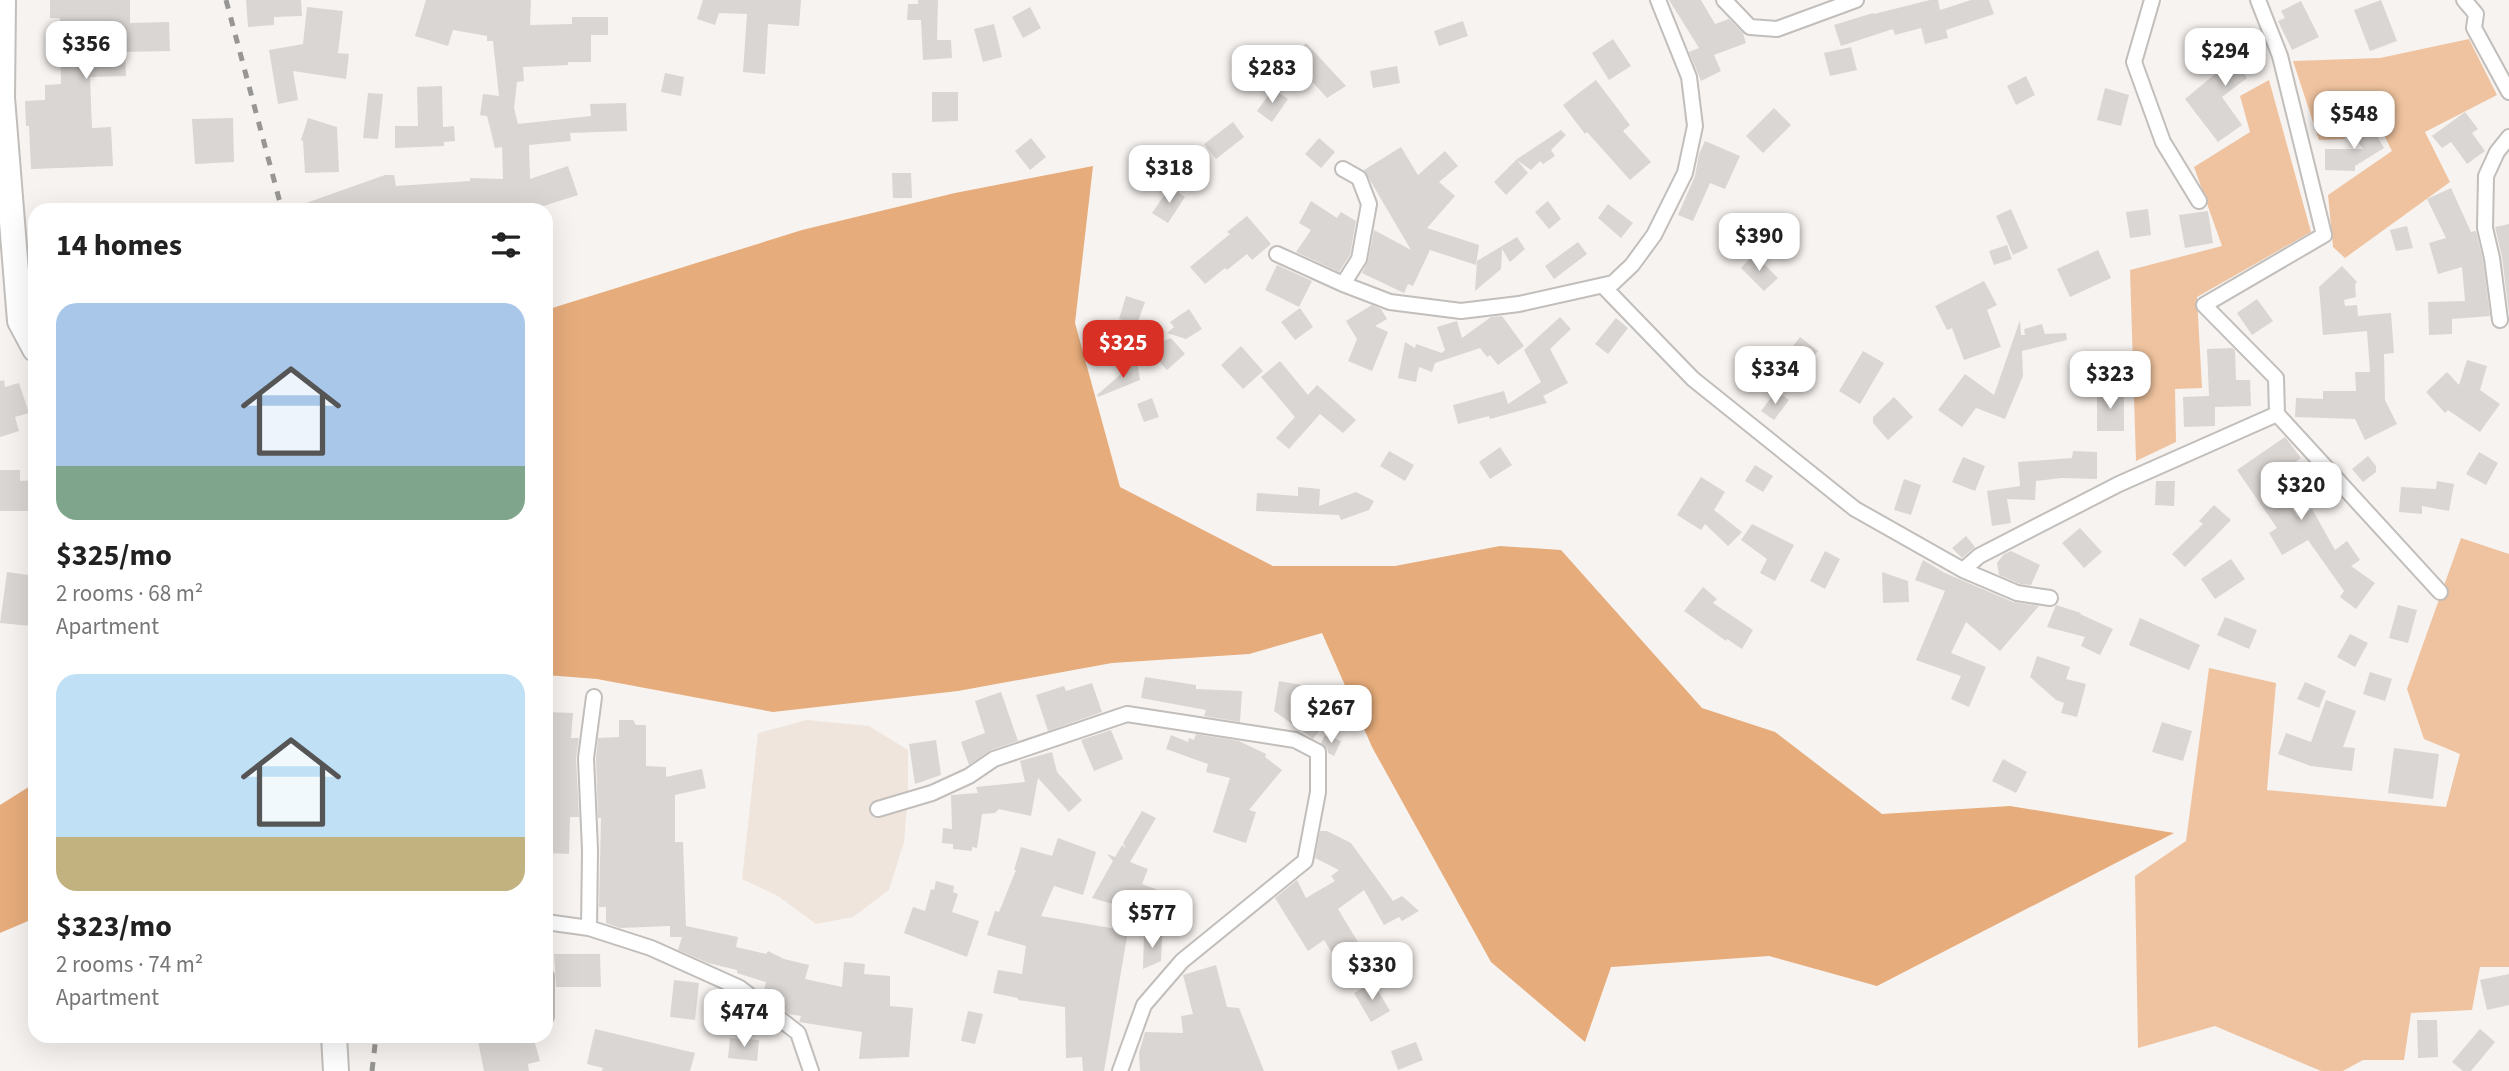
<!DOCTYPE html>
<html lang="en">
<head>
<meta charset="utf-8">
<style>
  body { margin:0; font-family:"Source Sans 3",sans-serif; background:#f2f2f2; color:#222; height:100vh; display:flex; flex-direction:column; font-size:26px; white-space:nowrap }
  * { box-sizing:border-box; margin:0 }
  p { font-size:23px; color:#767676 }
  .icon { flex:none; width:38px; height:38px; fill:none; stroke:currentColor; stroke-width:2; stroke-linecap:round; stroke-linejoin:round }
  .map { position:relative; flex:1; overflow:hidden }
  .panel { position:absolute; left:28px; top:203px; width:525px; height:840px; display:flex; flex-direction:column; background:#fff; border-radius:21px; box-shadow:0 7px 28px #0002 }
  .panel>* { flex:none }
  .price { position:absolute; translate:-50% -60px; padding:0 16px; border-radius:14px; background:#fff; color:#222; font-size:23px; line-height:46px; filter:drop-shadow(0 2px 4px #0008) }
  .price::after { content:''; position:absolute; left:50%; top:42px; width:21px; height:16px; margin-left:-10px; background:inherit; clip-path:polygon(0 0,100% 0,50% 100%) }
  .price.current { background:#d93025; color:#fff }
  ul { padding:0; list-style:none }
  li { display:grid; align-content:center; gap:14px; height:371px; padding:0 28px }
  li span { display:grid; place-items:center; height:217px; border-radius:21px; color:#555 }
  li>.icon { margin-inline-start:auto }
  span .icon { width:126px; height:126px; fill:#fffc; stroke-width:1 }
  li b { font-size:30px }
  h2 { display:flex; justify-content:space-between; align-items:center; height:84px; padding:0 28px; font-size:30px }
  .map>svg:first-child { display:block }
  .built { fill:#efe5dd }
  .green { fill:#efc39f }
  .water { fill:#e6ac7b }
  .building { fill:#dad6d3 }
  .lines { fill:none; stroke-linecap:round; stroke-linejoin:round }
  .minor-casing { stroke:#c1bebb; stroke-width:18 }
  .trunk-casing { stroke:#c1bebb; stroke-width:28 }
  .minor { stroke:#fff; stroke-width:14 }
  .trunk { stroke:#fff; stroke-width:24 }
  .rail { stroke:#989694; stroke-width:5; stroke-dasharray:9 9; stroke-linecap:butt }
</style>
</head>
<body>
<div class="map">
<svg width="2509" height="1071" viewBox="0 0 2509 1071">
  <rect width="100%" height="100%" fill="#f7f3f0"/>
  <path class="built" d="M807 720 869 726 908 750V792L904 842 889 890 853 917 816 924 778 896 742 879 758 733Z"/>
  <path class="green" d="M2469 39 2497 95 2425 132 2450 182 2345 258 2333 247 2328 195 2392 151 2375 117 2346 120 2345 139 2319 140 2293 61 2380 58Z
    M2269 80 2311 232 2197 297 2202 388 2175 389 2176 442 2136 461 2130 270 2222 246 2194 167 2250 132 2240 96Z
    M2461 538 2509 554V967H2480L2472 1010 2411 1013 2404 1060H2363L2343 1071H2321L2215 1026 2138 1048 2135 876 2186 841 2209 668 2276 683 2267 790 2446 807 2460 754 2424 739 2407 689Z"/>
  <path class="water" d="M1093 166 1075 323 1120 487 1273 566H1395L1500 546 1561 550 1702 708 1775 732 1882 814 2010 806 2174 833 1877 986 1769 956 1611 967 1585 1042 1491 962 1372 747 1322 633 1249 654 1112 663 958 691 773 712 597 679 546 675V310L802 230 955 193Z
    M35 783V918L0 933V805Z"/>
  <path class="building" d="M50 0H130V23L169 22 170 51 125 52 126 76 90 77 92 128 111 127 113 166 31 169 29 126H26L25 101 45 100V85L61 84 60 18H50Z
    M246 0H301L302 16 274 17V25L248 27Z
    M426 0H531L530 25 572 24V17H608V35H591V62H568V65L523 67 524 81 517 82 514 108 518 124 591 116 590 104 626 103 627 131 570 133 571 141 529 145 530 179 568 166 578 195 531 210H469V203L438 205 439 210H292V208L385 175H394L396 186 470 181V178L503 179 502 147 495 148 487 116 480 115 483 94 499 96 493 41H487V36L453 30 448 46 415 36Z
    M703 0H801L799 26 768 24 765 74 743 72 747 14 719 13 715 25 697 19Z
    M918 0H938L937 40H951L952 58 923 60 921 20H907L908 4H918Z
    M1669 0H1701L1715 24 1729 19 1743 33 1746 43 1714 55 1721 71 1701 81 1689 52 1699 48Z
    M1930 0H1938L1940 10 1971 0H1989L1994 14 1946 30 1948 38 1925 44 1921 28 1895 35 1893 29 1841 46 1834 25 1873 13 1874 14Z
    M2381 0 2397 41 2370 51 2354 10Z
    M2301 1 2319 37 2292 50 2278 21 2285 18 2281 11Z
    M307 7 343 11 338 53 349 54 346 79 293 71 298 100 278 104 269 50 303 44Z
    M1030 7 1041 28 1023 38 1012 17Z
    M1463 21 1468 36 1439 46 1434 31Z
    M994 24 1002 57 983 62 974 29Z
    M2249 32 2266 54 2243 72 2247 78 2222 97 2242 125 2218 142 2185 99 2215 74 2210 68 2233 49 2231 46Z
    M1613 39 1631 66 1609 80 1592 53Z
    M1306 43 1346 86 1327 98 1290 57Z
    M1851 47 1857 70 1830 76 1824 53Z
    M1274 61 1286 70 1270 89 1258 80Z
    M1397 66 1400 83 1373 88 1370 71Z
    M665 73 684 77 681 96 661 92Z
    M2026 76 2035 95 2016 105 2007 86Z
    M1596 80 1630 125 1623 131 1651 162 1630 180 1587 132 1585 134 1563 105Z
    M442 86 443 127 454 126 455 141 444 142V146L395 148V126H418L417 87Z
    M2105 88 2129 95 2121 126 2097 120Z
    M1273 89 1288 99 1272 122 1257 111Z
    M932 92H958V121L932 122Z
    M368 93 383 94 378 139 363 138Z
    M1774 108 1791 125 1763 153 1746 136Z
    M2465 112 2478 129 2472 133 2485 151 2467 164 2451 142 2442 148 2432 136Z
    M233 118 234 162 195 164 192 119Z
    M308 118 337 127 339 172 305 173 303 141 301 140Z
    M2368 121 2384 148 2355 166V171L2325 170V149H2363L2351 131Z
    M1233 122 1244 137 1216 159 1204 144Z
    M1561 130 1566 135 1551 150 1555 156 1543 164 1540 161 1531 170 1517 160 1528 173 1506 195 1494 182 1517 159Z
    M1031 138 1046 157 1030 170 1015 151Z
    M1319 138 1335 152 1321 168 1305 154Z
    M1705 141 1740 156 1725 189 1710 183 1693 221 1678 215 1695 176 1699 154Z
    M1401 147 1418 175 1445 151 1458 166 1439 182 1455 196 1427 228 1479 245 1476 265 1430 250 1413 286 1408 284 1404 293 1362 273 1368 261 1374 230 1411 250 1364 170Z
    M892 173H911L912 198H893Z
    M1170 187 1185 197 1168 223 1152 213Z
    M2451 188 2471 232 2476 231 2483 260 2490 316 2452 319V334L2429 335 2428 302 2465 301 2462 267 2438 274 2429 243 2446 238 2427 199Z
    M1311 201 1337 218 1341 212 1356 221 1350 255 1339 272 1296 252 1311 230 1299 223Z
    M1548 201 1561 219 1549 229 1535 212Z
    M1608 204 1633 223 1621 238 1598 218Z
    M2011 209 2028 248 2013 255 1996 216Z
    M2148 209 2151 235 2130 238 2126 212Z
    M2208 211 2213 243 2185 248 2179 215Z
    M1247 216 1271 244 1252 260 1247 254 1227 270 1225 268 1205 284 1190 267 1230 234 1227 232Z
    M2509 224V314L2502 257 2495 227Z
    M2407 226 2413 248 2396 251 2390 230Z
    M1517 237 1525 249 1510 262 1502 249 1501 269 1475 291 1477 261Z
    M1578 242 1587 254 1554 279 1545 266Z
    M2007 245 2012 259 1994 265 1989 251Z
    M2098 250 2111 278 2070 297 2057 269Z
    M1754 254 1778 278 1764 291 1741 268Z
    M1277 265 1312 281 1299 307 1265 290Z
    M2342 266 2357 282 2355 285 2356 297 2344 300 2345 306 2357 305 2358 316 2391 313 2394 353 2384 354 2385 400 2397 424 2365 440 2355 419 2295 417 2296 398 2323 399V391H2356L2355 372H2370L2367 331 2323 335 2319 287Z
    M1984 281 1997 305 1987 310 2001 347 1964 360 1952 328 1947 330 1935 306Z
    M1126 296 1145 302 1137 324 1119 319Z
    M2257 299 2273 321 2252 335 2237 313Z
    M1372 305 1381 309 1387 319 1375 326 1388 332 1372 371 1348 361 1357 339 1346 321Z
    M1300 308 1313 327 1295 340 1281 322Z
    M1189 309 1202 329 1186 339 1167 333 1174 327 1170 322Z
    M1502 316 1524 346 1498 365 1490 355 1487 357 1480 348 1435 363 1432 372 1419 367 1416 382 1398 378 1405 342 1415 348 1416 344 1442 353 1445 350 1437 327 1457 321 1462 338 1491 317Z
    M1560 317 1571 329 1550 349 1568 383 1543 396 1547 403 1490 419 1489 416 1458 424 1453 405 1504 391 1508 404 1541 382 1524 350Z
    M1616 318 1628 328 1608 354 1595 344Z
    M2020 320 2021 335H2025L2024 329 2042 324 2045 334 2066 333 2067 340 2022 351 2023 376 2005 419 1976 408 1962 427 1938 410 1965 374 1994 395Z
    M1800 337 1818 351 1790 386 1773 372Z
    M1171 338 1185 354 1167 370 1147 348Z
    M1241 346 1263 371 1243 389 1221 365Z
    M2232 348 2235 350 2236 380H2250L2251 406 2215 407V426L2184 427 2183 397 2209 396 2207 349Z
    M1863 351 1884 363 1860 404 1839 391Z
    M1137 360 1140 380 1098 397 1097 395Z
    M2467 360 2487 366 2480 390 2500 404 2480 432 2448 410 2445 413 2426 392 2447 372 2459 385Z
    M1280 361 1308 395 1317 385 1356 420 1343 433 1320 414 1289 449 1276 438 1295 417 1261 377Z
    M4 380 5 387 19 383 29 413 15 417 19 431 0 437V381Z
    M1776 391 1789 400 1774 420 1761 411Z
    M2097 391H2124V431H2097Z
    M1894 397 1913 417 1888 440 1873 423V417Z
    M1152 398 1159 417 1144 422 1137 404Z
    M2285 437 2301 458 2271 479 2298 517 2312 509 2335 550 2347 541 2360 560 2351 566 2375 583 2356 609 2340 597 2344 591 2308 540 2282 555 2269 533 2277 528 2237 470Z
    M1500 447 1512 465 1490 479 1479 462Z
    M1389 451 1414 465 1405 481 1380 466Z
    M2073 451 2097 452V479L2062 478 2036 481 2035 500 2007 499 2011 523 1992 526 1987 491 2020 486 2018 462 2072 458Z
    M2479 452 2498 463 2486 485 2466 474Z
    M2368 456 2376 466V472L2363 482 2352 469Z
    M1963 457 1985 466 1975 491 1952 482Z
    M1755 465 1773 476 1763 492 1745 481Z
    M0 470H20V481L35 480V511H0Z
    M1701 477 1725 492 1714 510 1742 532 1728 546 1705 524 1701 530 1677 515Z
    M1904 479 1921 485 1911 515 1894 510Z
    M2156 481H2175L2174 506 2155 505Z
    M2437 481 2454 484 2449 511 2422 506V514L2399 512 2401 487 2436 489Z
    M1298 487 1320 489 1319 506 1356 492 1374 501 1369 510 1341 520 1339 515 1256 511 1257 493 1298 496Z
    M2214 505 2231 520 2185 567 2172 554 2203 524 2199 521Z
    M1752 524 1794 545 1775 581 1760 573 1767 559 1741 540Z
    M2080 528 2102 552 2084 568 2062 543Z
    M1966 536 1975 547 1962 558 1952 548Z
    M1825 551 1840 559 1825 589 1810 581Z
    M2011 551 2040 565 2031 585 2020 584 1999 575 1997 563 2004 554Z
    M2231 559 2245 579 2215 599 2201 579Z
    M1923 560 1945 573 2013 602 2039 606 2000 651 1966 622 1951 653 1986 667 1969 707 1951 699 1961 676 1916 660 1945 591 1915 580Z
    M7 572 35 576 31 626 0 623Z
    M1882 572 1908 581 1909 602 1883 603Z
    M1703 587 1717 599 1713 603 1753 630 1742 649 1727 639 1726 641 1684 611Z
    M2056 605 2081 613 2080 614 2113 629 2100 655 2081 646 2085 637 2047 627Z
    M2398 605 2417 610 2408 643 2389 638Z
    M2225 617 2257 630 2249 649 2217 635Z
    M2140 618 2200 645 2189 670 2129 645Z
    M2350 634 2368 643 2355 667 2337 657Z
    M2037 656 2070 667 2066 679 2086 684 2077 717 2061 713 2064 703 2056 700 2030 677Z
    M2370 672 2392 679 2385 701 2363 694Z
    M1145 677 1196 685V689L1242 691 1240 722 1204 716 1206 710 1141 698Z
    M1279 681 1318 688 1321 685 1342 701 1313 739 1274 711Z
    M2305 682 2326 691 2319 708 2297 699Z
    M1092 683 1102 712 1048 731 1036 695 1064 686 1066 691Z
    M1001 692 1018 741 991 750 969 765 961 742 985 733 975 701Z
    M2326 700 2356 711 2343 747 2355 748 2352 771 2311 766 2278 754 2286 733 2311 742Z
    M546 712 573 713 571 738H579L576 758 579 817H570L569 854 546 853Z
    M619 720H633L636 725H646V766L666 767V777L702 769 706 788 675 795V842H683L686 926 738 937 736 947 766 954 768 951 784 959 809 965 805 979 842 987 844 962 865 964 864 974 890 976V1006L913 1008 909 1057 859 1059 862 1032 799 1022 801 1016 789 1014 783 1009 785 997 764 990 766 982 737 973V970L708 963 678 950 682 937H670V926L620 928 606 923V907H599L601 818H598L596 758 598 738 619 737Z
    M2162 722 2192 731 2183 761 2152 752Z
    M1111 730 1123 759 1094 771 1081 740Z
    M1196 734 1239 741 1266 754 1265 757 1282 770 1249 810 1256 812 1246 843 1213 832 1230 778 1206 772 1208 764 1166 749 1171 735 1188 742 1189 738 1194 740Z
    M1325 735 1341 741 1334 756 1328 753 1327 748 1321 743Z
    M936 740 941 775 915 784 909 744Z
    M2394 748 2439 754 2433 799 2388 793Z
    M1052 752 1057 772 1082 800 1069 812 1038 778 1031 816 999 809 995 813 982 814 977 848 972 847V851L953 849V844L942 843 943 828 952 829 951 795 978 793 976 787 1025 782 1020 761Z
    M2003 759 2027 772 2016 793 1992 781Z
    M1142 811 1156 818 1130 862 1148 869 1142 884 1158 890 1154 901 1192 902 1183 929 1170 924 1171 921 1092 898 1113 861 1107 854 1115 857 1122 845 1126 849 1123 843Z
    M1320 831H1327L1351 843 1393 901 1402 896 1419 911 1402 921 1399 917 1384 925 1364 890 1338 909 1361 947 1337 961 1324 940 1308 951 1275 898 1297 880 1306 898 1335 881 1331 876 1339 870 1315 858Z
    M1058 838 1096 852 1083 895 1054 886 1041 916 1128 931 1104 1071H1083L1082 1057 1066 1058 1065 1007 1018 1000V998L993 993 998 970 1022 974 1026 946 987 935 995 911 999 912 1016 870H1014L1021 847 1052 856Z
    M936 881 954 886 953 892 958 894 952 912 979 921 967 957 904 933 913 907 925 911 931 889 934 890Z
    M1144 934 1162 936 1161 961 1143 969Z
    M554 954H600L601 987H556Z
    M1216 965 1227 1007 1239 1008 1264 1071H1140L1139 1053 1145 1032 1183 1033 1181 1016 1193 1014 1183 975Z
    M2509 974V1005L2487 1010 2480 980Z
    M674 980 699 983 695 1020 670 1017Z
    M1373 982 1390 1011 1371 1022 1354 993Z
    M968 1011 983 1014 975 1044 961 1041Z
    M2417 1020H2437L2438 1057 2418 1058Z
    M595 1029 695 1053 690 1071H602L603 1068 587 1064Z
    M2480 1029 2495 1042 2471 1071H2463L2452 1062Z
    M477 1036H533L540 1061 528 1064 529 1071H484Z
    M730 1038 759 1040 757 1061 728 1058Z
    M1416 1042 1423 1060 1398 1070 1391 1051Z"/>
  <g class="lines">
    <defs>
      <path id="minor" d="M1724 0 1750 27 1777 29 1856 0
        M2152 0 2134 62 2163 142 2199 201
        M2258 0 2280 56 2324 235 2204 305 2276 378 2277 414 2440 592
        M2464 0 2476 14 2474 28 2509 92
        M1343 169 1359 178 1369 204 1359 259 1343 284 1390 302 1461 311 1519 304 1613 283 1632 265 1654 235 1685 173 1695 126 1689 77 1658 0
        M1277 254 1343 284
        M1603 286 1693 379 1855 509 1963 570 2017 593 2050 598
        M2500 320 2492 258 2485 228 2486 176 2497 152 2509 137
        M1963 570 1979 556 2119 484 2277 414
        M878 809 932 793 969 776 994 759 1127 714 1295 740 1318 752V792L1305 861 1182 961 1144 1005 1120 1071
        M546 922 589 928 651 948 740 988 798 1033 811 1071
        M589 928 590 850 586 758 594 697
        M546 976V1017"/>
      <path id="trunk" d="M3 0 2 98 20 321 35 349
        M334 1036 336 1071"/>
    </defs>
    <use href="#minor" class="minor-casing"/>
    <use href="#trunk" class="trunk-casing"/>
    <use href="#minor" class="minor"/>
    <use href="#trunk" class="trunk"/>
    <path class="rail" d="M226 0 282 210
      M372 1071 376 1036"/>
  </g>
</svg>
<b class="price" style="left:86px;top:81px">$356</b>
<b class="price" style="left:2225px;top:88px">$294</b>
<b class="price" style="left:1272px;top:105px">$283</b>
<b class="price" style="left:2354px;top:151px">$548</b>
<b class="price" style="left:1169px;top:205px">$318</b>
<b class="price" style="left:1759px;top:273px">$390</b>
<b class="price current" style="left:1123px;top:380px">$325</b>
<b class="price" style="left:1775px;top:406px">$334</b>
<b class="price" style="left:2110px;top:411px">$323</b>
<b class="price" style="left:2301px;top:522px">$320</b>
<b class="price" style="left:1331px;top:745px">$267</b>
<b class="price" style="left:1152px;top:950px">$577</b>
<b class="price" style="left:1372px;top:1002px">$330</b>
<b class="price" style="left:744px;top:1049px">$474</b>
<section class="panel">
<h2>14 homes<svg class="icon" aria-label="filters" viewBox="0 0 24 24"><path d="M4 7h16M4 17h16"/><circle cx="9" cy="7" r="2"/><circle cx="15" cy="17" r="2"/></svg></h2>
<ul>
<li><span style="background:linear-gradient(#a9c7e8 75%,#7fa58c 0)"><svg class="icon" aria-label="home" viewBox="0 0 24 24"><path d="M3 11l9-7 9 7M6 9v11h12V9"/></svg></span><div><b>$325/mo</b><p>2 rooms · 68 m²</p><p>Apartment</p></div></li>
<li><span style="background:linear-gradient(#bfe0f5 75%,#c2b280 0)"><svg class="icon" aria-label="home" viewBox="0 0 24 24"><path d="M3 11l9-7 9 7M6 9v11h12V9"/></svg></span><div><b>$323/mo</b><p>2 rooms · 74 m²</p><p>Apartment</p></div></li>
</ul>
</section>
</div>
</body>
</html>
